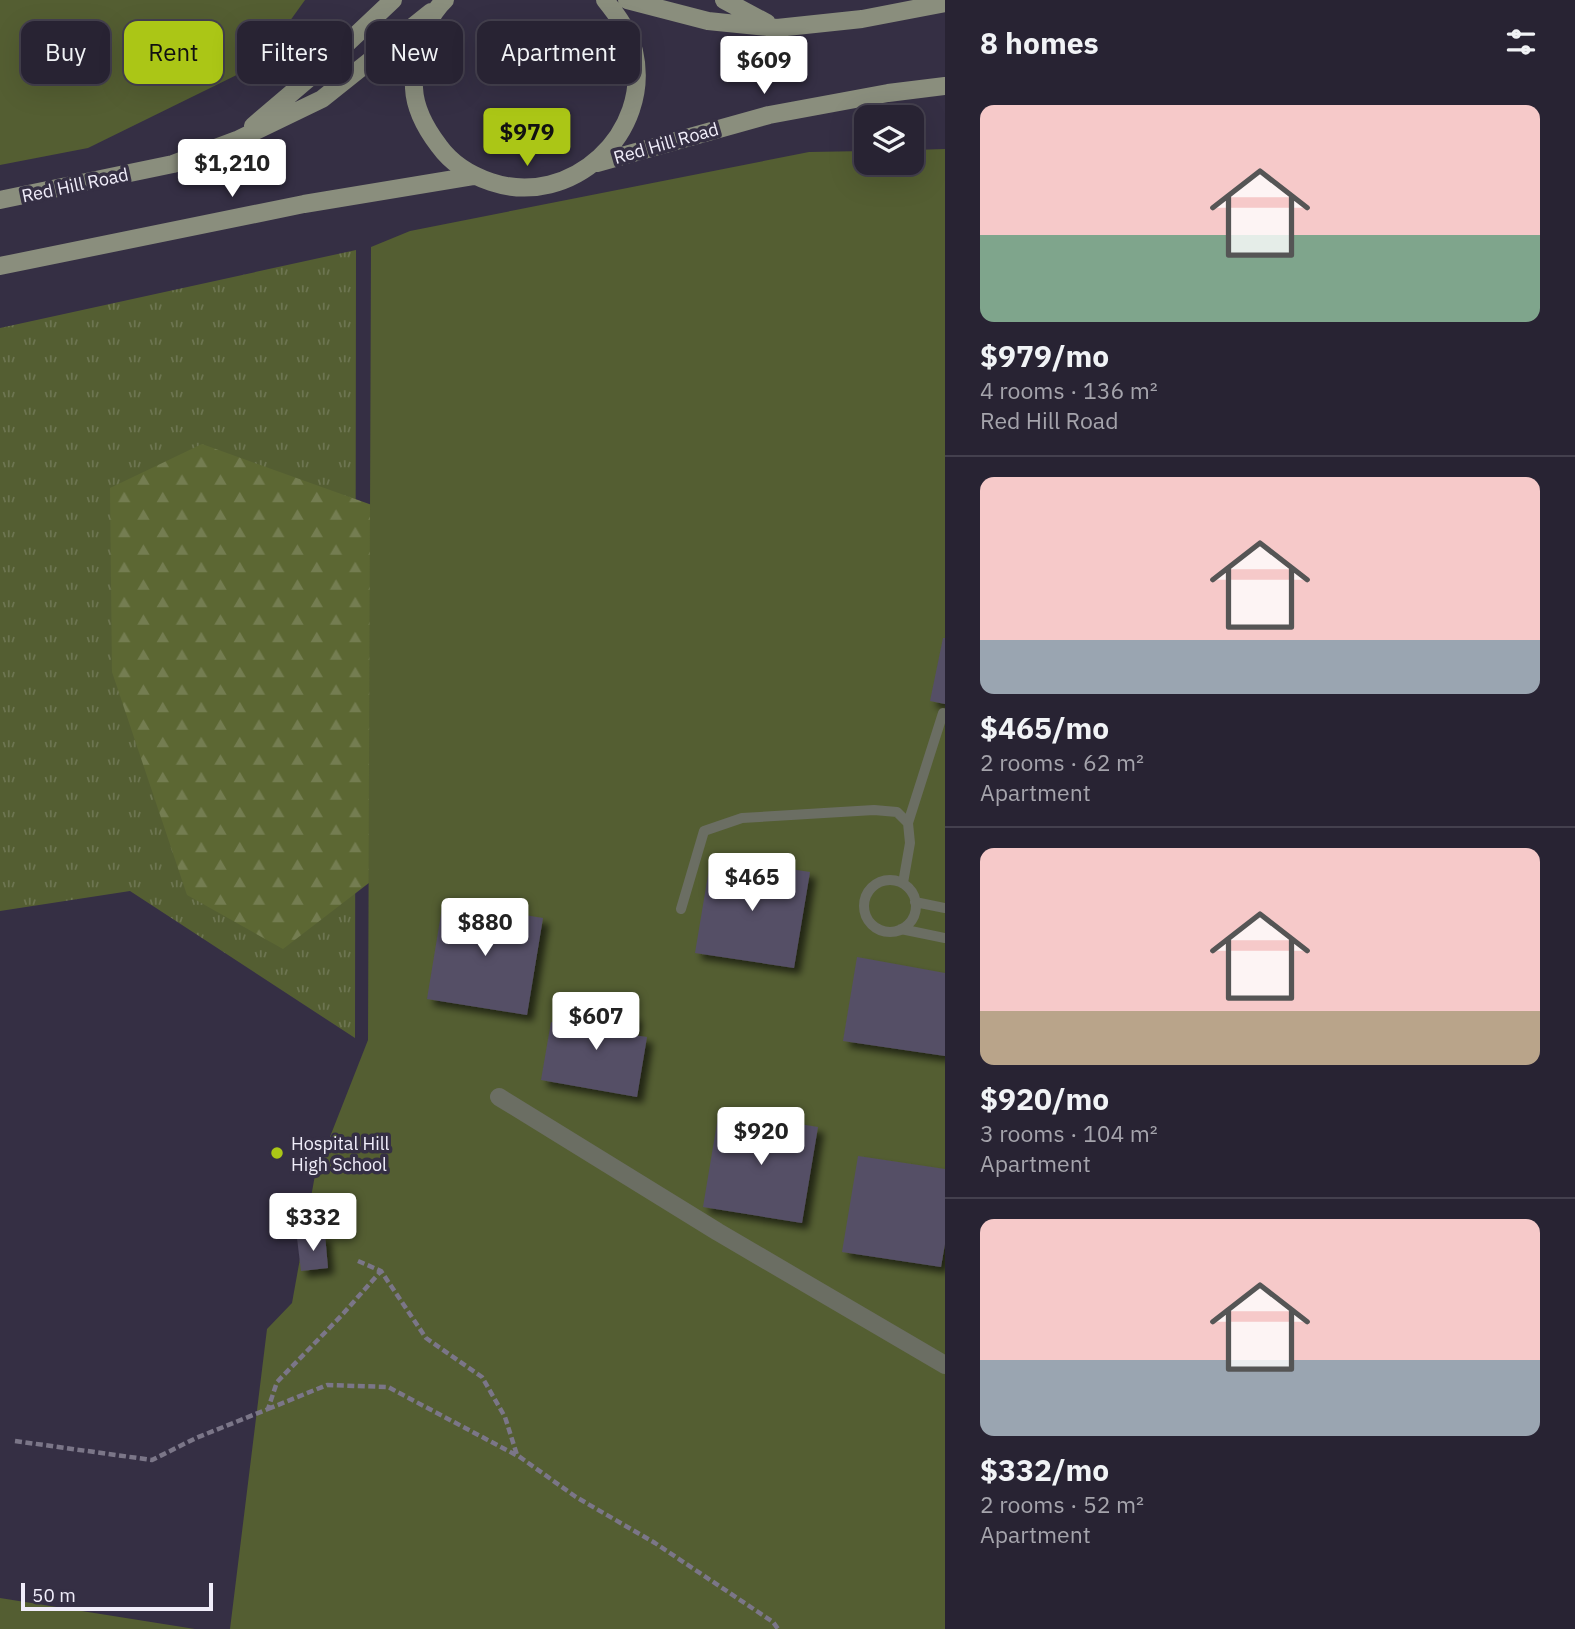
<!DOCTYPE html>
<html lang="en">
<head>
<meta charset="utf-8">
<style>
  body { margin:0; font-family:"IBM Plex Sans",sans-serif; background:#302b3b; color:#f1f3f6; height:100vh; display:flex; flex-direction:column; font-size:26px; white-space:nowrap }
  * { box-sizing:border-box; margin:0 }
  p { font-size:23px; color:#a5a4ac }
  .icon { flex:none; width:38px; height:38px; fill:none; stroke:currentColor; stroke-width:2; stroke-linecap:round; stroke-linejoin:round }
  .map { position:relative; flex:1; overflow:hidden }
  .side { display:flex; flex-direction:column; background:#282333; width:630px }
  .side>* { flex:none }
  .hud { position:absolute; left:21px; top:21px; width:665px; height:63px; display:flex; gap:14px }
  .tools { position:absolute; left:854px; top:105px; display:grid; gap:14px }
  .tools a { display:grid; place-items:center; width:70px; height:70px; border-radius:14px; background:#282333; box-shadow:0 7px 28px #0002,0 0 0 2px #44404e; font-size:35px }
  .scale { position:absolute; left:21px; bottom:18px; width:192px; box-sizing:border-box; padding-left:7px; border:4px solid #f0edfa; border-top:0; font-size:19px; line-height:24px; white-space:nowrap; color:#f0edfa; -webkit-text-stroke:5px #352f44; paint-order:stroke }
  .price { position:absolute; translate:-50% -60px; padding:0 16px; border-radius:7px; background:#fff; color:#222; font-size:23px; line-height:46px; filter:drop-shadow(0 2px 4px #0008) }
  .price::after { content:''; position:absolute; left:50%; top:42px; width:21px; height:16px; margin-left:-10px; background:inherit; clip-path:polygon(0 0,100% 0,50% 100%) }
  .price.selected { background:#abc616; color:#111 }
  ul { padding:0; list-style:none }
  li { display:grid; align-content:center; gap:14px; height:371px; padding:0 35px }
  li+li { border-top:2px solid #44404e }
  li span { display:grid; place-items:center; height:217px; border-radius:14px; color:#555 }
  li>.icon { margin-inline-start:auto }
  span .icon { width:126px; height:126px; fill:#fffc; stroke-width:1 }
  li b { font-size:30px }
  h2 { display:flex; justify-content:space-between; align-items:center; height:84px; padding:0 35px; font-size:30px }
  .tag { padding:0 24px; border-radius:14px; background:#282333; box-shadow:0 7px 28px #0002,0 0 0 2px #44404e; font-size:24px; line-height:63px }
  .tag.selected { background:#abc616; color:#111 }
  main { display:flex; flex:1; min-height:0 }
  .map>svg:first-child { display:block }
  .grass { fill:url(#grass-tufts) }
  .forest { fill:url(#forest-firs) }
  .garden { fill:#545e32 }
  .building { fill:#554f66; filter:url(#shadow) }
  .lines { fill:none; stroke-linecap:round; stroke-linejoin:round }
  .path { stroke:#7b7688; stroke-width:4.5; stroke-dasharray:7 3.5; stroke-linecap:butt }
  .lane { stroke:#6b6e63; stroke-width:10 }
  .street { stroke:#6b6e63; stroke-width:18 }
  .secondary { stroke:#8a8e7d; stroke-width:18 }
  .poi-dot { fill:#abc616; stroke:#352f44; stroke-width:2.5 }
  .labels { text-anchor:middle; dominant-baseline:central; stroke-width:7; stroke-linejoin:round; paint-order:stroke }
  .street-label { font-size:18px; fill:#f0edfa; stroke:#352f44 }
  .poi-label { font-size:18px; fill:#f0edfa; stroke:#352f44; text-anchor:start }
</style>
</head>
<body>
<main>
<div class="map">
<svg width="945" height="1629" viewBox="0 0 945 1629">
  <defs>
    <pattern id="grass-tufts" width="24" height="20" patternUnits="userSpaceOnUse" patternTransform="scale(1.75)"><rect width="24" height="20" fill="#545e32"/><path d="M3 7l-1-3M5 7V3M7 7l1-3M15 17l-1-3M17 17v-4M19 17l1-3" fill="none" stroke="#6d7551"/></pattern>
    <pattern id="forest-firs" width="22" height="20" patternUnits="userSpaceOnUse" patternTransform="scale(1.75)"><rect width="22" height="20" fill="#5c6733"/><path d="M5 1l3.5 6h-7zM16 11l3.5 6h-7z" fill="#747d51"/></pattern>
    <filter id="shadow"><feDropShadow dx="6" dy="6" stdDeviation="3.5" flood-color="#0009"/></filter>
  </defs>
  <rect width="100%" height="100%" fill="#352f44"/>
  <path class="grass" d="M356 250 355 1038 130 891 0 911V328Z"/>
  <path class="forest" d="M202 444 489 547 516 770 283 949 187 895 112 672 110 488Z"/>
  <path class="garden" d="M0 0H305L259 64 88 148 0 165Z
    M945 149V1629H230L267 1329 292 1303 315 1175 368 1040 371 247 410 231 809 152 866 151V163H912V150Z
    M0 1598 195 1629H0Z"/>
  <path class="building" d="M943 638H945V704L930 701Z
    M711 857 810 872 794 968 695 953Z
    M443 902 543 918 527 1015 427 999Z
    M857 957 945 973V1056L843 1041Z
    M572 1005 636 1016 633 1035 647 1037 637 1097 541 1080 551 1022 568 1026Z
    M719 1111 818 1127 802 1223 703 1207Z
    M858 1156 945 1169V1244L941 1267 842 1252Z
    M325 1234 328 1268 301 1271 297 1238Z"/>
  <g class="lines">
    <path class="path" d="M358 1261 381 1271 426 1338 482 1377 505 1417 517 1455 576 1497 655 1543 773 1622 778 1629
      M268 1409 327 1385 388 1387 516 1455
      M15 1441 152 1460 196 1438 268 1409 277 1382 342 1315 381 1271"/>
    <path class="lane" d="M908 823 943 713
      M864 906a26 26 0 1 1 52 0a26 26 0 1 1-52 0Z
      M915 902 945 908
      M681 909 704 831 742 818 874 810 897 812 908 823 910 843 903 883
      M901 929 945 938"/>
    <path class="street" d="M499 1097 718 1232 945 1365"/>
    <path class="secondary" d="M445 0C430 14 418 41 414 61 412 70 414 80 414 88 415 110 426 129 439 146 452 164 470 175 491 182 571 209 653 133 634 51 629 31 617 15 605 0
      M627 0 708 21 777 28 862 19 945 3
      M724 0 767 23
      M253 126 321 68 393 0
      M597 163 769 115 888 93 945 86
      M0 200 173 164 237 140 322 99 431 12
      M0 266 304 204 473 176"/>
  </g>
  <circle class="poi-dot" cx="277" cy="1153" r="7"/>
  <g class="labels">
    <g class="street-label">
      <text transform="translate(666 143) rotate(-16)">Red Hill Road</text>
      <text transform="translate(75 185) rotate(-12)">Red Hill Road</text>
    </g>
    <g class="poi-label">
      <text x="291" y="1143">Hospital Hill<tspan x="291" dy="21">High School</tspan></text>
    </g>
  </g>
</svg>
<div class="tools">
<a><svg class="icon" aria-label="layers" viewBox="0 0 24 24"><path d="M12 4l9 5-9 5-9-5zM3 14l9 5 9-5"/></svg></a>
</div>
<div class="scale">50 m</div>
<b class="price" style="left:764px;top:96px">$609</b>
<b class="price selected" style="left:527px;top:168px">$979</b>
<b class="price" style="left:232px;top:199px">$1,210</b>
<b class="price" style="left:752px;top:913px">$465</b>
<b class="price" style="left:485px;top:958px">$880</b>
<b class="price" style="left:596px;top:1052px">$607</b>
<b class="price" style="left:761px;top:1167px">$920</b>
<b class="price" style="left:313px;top:1253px">$332</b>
<div class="hud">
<a class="tag">Buy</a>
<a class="tag selected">Rent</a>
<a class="tag">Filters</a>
<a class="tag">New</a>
<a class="tag">Apartment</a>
</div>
</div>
<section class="side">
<h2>8 homes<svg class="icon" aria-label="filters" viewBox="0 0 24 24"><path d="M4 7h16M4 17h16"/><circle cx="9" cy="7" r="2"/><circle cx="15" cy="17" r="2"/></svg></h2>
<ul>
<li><span style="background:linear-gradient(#f6c9c9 60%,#7fa58c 0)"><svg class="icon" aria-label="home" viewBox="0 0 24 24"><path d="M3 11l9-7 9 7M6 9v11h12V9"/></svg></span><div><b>$979/mo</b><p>4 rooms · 136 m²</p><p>Red Hill Road</p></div></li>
<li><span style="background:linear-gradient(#f6c9c9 75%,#9aa5b1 0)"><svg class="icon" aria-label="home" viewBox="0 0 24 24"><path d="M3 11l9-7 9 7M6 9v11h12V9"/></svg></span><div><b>$465/mo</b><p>2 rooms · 62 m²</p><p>Apartment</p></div></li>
<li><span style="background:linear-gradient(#f6c9c9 75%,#b9a48a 0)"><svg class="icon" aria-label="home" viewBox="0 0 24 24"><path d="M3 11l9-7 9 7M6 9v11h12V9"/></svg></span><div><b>$920/mo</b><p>3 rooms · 104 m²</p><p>Apartment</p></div></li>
<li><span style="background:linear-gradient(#f6c9c9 65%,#9aa5b1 0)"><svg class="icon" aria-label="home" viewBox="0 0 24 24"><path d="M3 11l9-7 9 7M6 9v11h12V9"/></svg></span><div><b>$332/mo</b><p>2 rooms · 52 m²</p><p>Apartment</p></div></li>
</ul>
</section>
</main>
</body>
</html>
